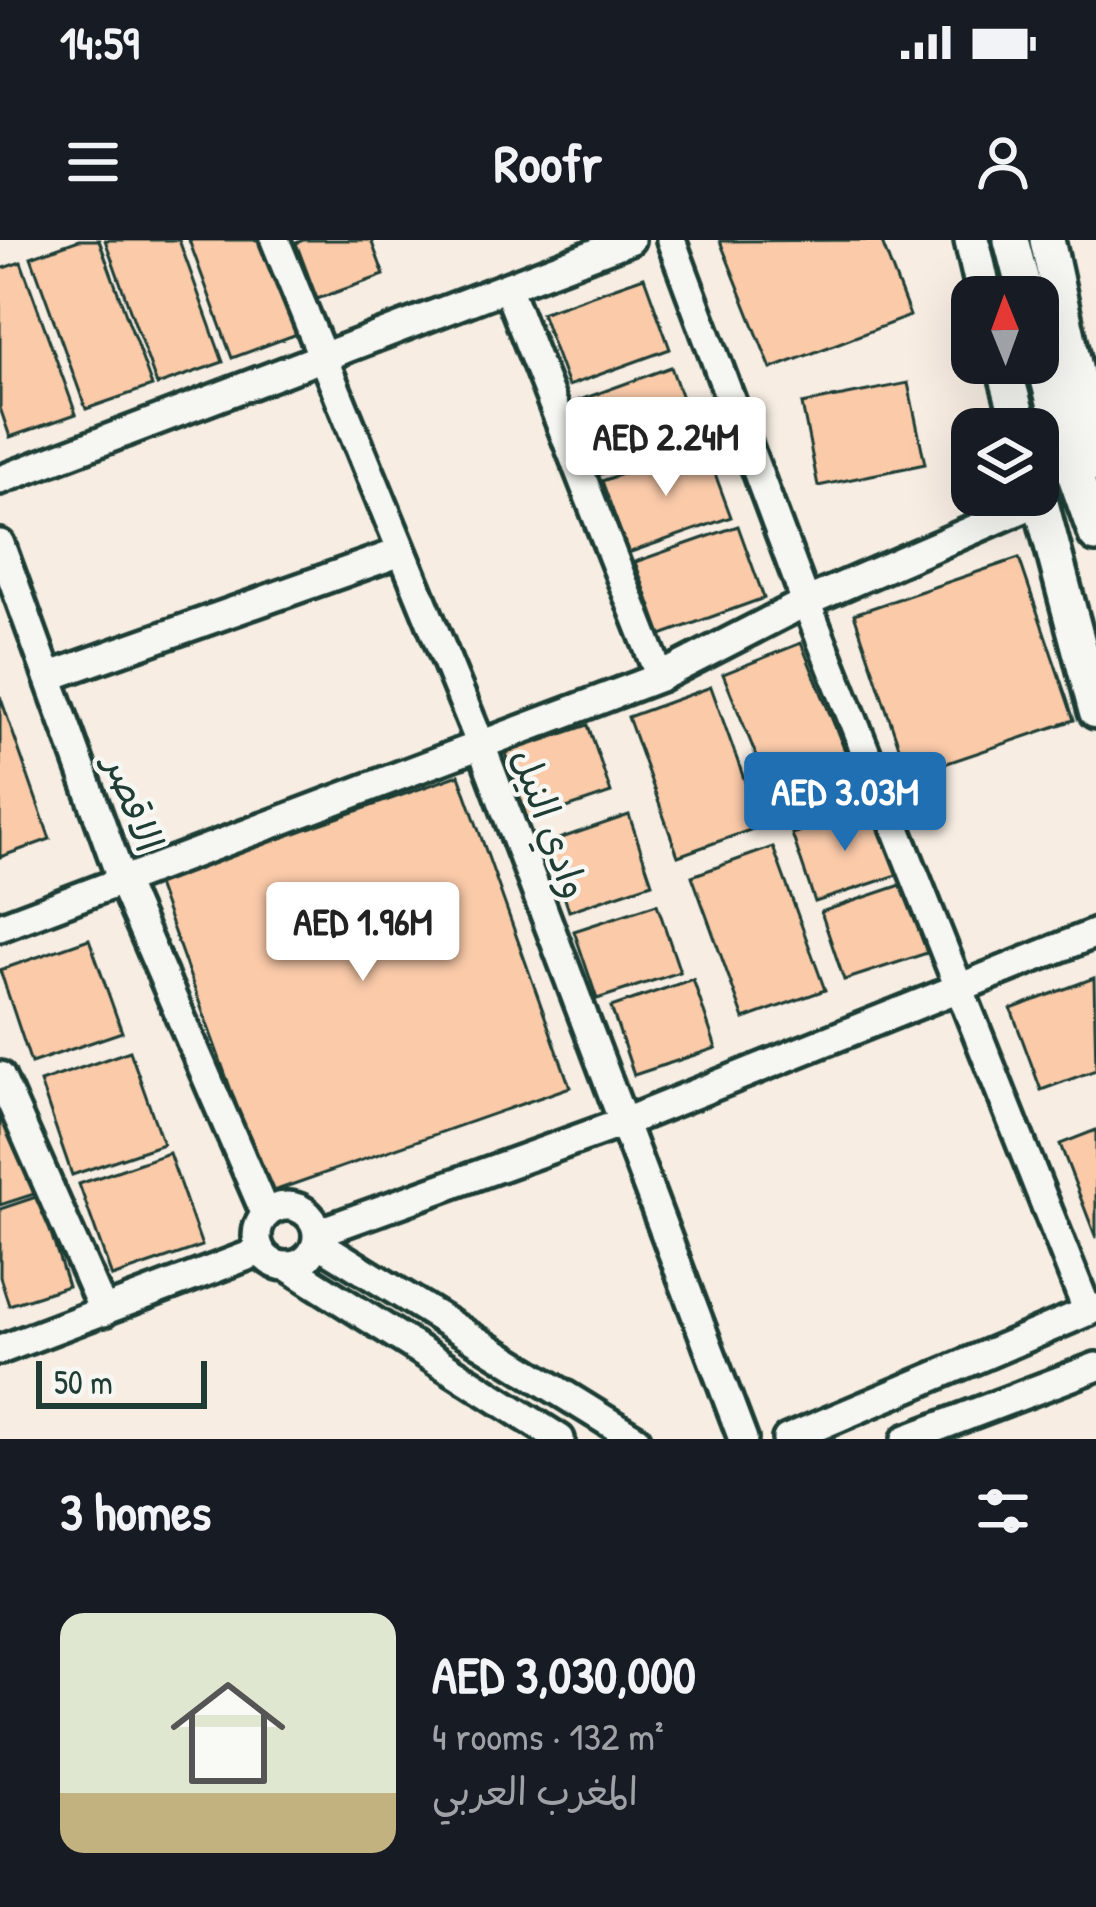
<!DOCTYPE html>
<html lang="en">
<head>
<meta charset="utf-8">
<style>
  body { margin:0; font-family:"Patrick Hand","Playpen Sans Arabic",sans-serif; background:#242831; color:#f1f3f6; height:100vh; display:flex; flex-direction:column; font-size:45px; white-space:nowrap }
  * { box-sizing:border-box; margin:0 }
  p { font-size:39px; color:#9ea1a6 }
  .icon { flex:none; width:66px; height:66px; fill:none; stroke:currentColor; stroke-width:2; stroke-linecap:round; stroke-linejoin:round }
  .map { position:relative; height:1199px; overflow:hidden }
  .side { display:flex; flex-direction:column; background:#171b24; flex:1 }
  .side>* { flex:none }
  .needle { width:78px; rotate:359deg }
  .controls { position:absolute; left:951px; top:36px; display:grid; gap:24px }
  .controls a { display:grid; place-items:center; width:108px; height:108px; border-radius:24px; background:#171b24; box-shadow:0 12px 48px #0002; font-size:60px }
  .scale { position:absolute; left:36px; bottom:30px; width:171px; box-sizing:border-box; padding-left:12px; border:6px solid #1f3d34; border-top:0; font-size:33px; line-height:42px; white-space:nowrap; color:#1f3d34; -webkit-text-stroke:9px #f6f6f2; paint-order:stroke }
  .price { position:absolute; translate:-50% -102px; padding:0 27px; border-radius:12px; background:#fff; color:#222; font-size:39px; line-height:78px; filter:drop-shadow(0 3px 6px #0008) }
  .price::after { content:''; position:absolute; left:50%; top:72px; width:36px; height:27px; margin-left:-18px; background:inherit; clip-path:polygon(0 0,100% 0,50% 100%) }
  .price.current { background:#1f6fb2; color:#fff }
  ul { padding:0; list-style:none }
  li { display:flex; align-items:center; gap:36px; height:300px; padding:0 60px }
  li+li { border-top:3px solid #363941 }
  li span { display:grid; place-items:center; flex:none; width:336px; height:240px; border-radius:24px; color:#555 }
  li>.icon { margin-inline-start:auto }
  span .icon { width:144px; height:144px; fill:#fffc; stroke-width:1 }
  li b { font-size:51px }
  h2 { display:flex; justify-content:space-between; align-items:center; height:144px; padding:0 60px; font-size:51px }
  .status { display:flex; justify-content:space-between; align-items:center; height:84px; padding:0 60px; background:#171b24; direction:ltr }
  .status svg { height:33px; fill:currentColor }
  header { display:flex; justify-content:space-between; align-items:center; height:156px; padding:0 60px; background:#171b24; font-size:54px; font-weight:700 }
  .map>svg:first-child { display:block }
  .building { fill:#facaa9; stroke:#1f3d34; stroke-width:3 }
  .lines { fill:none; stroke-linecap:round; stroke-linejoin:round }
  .minor-casing { stroke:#1f3d34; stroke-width:36 }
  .major-casing { stroke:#1f3d34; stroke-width:42 }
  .minor { stroke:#f6f6f2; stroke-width:27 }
  .major { stroke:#f6f6f2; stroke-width:33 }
  .labels { text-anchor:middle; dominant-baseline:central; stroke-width:9; stroke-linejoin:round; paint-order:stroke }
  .street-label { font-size:39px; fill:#1f3d34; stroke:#f6f6f2 }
</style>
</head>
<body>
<div class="status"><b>14:59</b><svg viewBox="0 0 49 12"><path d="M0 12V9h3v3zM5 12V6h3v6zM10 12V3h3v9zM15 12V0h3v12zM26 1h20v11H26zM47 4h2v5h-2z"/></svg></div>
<header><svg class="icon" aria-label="menu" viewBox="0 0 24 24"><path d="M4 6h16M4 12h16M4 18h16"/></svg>Roofr<svg class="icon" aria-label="person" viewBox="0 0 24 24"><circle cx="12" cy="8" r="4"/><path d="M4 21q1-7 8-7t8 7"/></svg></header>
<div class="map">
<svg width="1096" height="1199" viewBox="0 0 1096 1199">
  <rect width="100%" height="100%" fill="#f7ede3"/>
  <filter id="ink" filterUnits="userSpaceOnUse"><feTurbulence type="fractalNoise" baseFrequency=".00833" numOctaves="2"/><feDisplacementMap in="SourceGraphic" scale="24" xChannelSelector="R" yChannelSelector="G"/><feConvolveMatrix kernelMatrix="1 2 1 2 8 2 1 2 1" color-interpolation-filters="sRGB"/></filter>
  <g filter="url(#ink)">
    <path class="building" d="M79 0H99L152 146 86 169 31 17Z
      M105 0H179L223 122 157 145Z
      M189 0H263L297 94 232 118Z
      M303 0H371L384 35 317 59 296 3Z
      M881 0 910 76 771 129 720 1Z
      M21 22 76 174 10 197 0 168V29Z
      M644 37 670 109 568 146 541 73Z
      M671 127 697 200 595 236 569 164Z
      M908 143 925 224 818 246 802 164Z
      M704 204 731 277 628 313 602 241Z
      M738 286 764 358 661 395 635 322Z
      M1019 318 1074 480 909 536 854 374Z
      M801 403 858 543 780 574 723 434Z
      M711 447 761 586 678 616 628 477Z
      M0 456 50 599 0 617Z
      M588 485 611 553 528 581 505 513Z
      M459 535 570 847 268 953 156 642Z
      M875 567 897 635 815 662 792 594Z
      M629 575 652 643 569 671 547 603Z
      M773 607 825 750 744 779 692 636Z
      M904 644 927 713 844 740 821 672Z
      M657 664 680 732 597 759 574 691Z
      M89 699 122 792 31 823 0 730Z
      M1094 738 1096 830 1041 850 1011 769Z
      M693 739 716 808 634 835 611 767Z
      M130 811 163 904 72 935 40 842Z
      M4 865 34 954 0 965V866Z
      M1096 890V998L1060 904Z
      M169 913 202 1006 112 1037 79 944Z
      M39 956 68 1046 9 1065 0 1037V969Z"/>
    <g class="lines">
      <defs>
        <path id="minor" d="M275 0 481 505 743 1199
          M671 0 806 362 1088 1072
          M507 47 660 437
          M0 240 630 0
          M0 304 122 641 266 975
          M48 437 401 312
          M0 687 660 437 806 362 1040 261
          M0 836 104 1072
          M257 996a30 30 0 1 1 60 0a30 30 0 1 1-60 0Z
          M317 993 622 883 1096 693
          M317 1002 636 1199
          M287 1026 560 1199
          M0 1110 261 1011
          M787 1199 1096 1068
          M906 1199 1096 1127"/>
        <path id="major" d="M972 0 985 57
          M1011 0 1026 57
          M1047 0 1096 224
          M1038 101 1069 219 1096 295
          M1003 123 1021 189
          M1038 252 1096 471"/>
      </defs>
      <use href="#minor" class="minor-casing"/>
      <use href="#major" class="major-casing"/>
      <use href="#minor" class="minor"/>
      <use href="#major" class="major"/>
    </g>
  </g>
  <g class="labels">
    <g class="street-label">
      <text transform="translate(135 563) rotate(70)">الاقصر</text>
      <text transform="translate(551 583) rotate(70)">وادي النيل</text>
    </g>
  </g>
</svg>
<div class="controls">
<a><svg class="needle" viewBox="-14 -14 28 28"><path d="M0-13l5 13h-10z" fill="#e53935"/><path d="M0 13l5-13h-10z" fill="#9ea1a6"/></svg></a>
<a><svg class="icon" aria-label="layers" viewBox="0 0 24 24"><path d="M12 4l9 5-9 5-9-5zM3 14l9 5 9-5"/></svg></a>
</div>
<div class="scale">50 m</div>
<b class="price" style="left:666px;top:259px">AED 2.24M</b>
<b class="price current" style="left:845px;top:614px">AED 3.03M</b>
<b class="price" style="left:363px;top:744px">AED 1.96M</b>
</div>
<section class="side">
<h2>3 homes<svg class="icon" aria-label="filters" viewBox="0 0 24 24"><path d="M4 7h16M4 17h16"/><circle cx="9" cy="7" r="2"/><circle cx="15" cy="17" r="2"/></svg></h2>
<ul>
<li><span style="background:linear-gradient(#dfe7d0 75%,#c2b280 0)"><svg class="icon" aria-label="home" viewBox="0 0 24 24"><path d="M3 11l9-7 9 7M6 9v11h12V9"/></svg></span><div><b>AED 3,030,000</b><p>4 rooms · 132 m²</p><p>المغرب العربي</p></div></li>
</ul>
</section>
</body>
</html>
